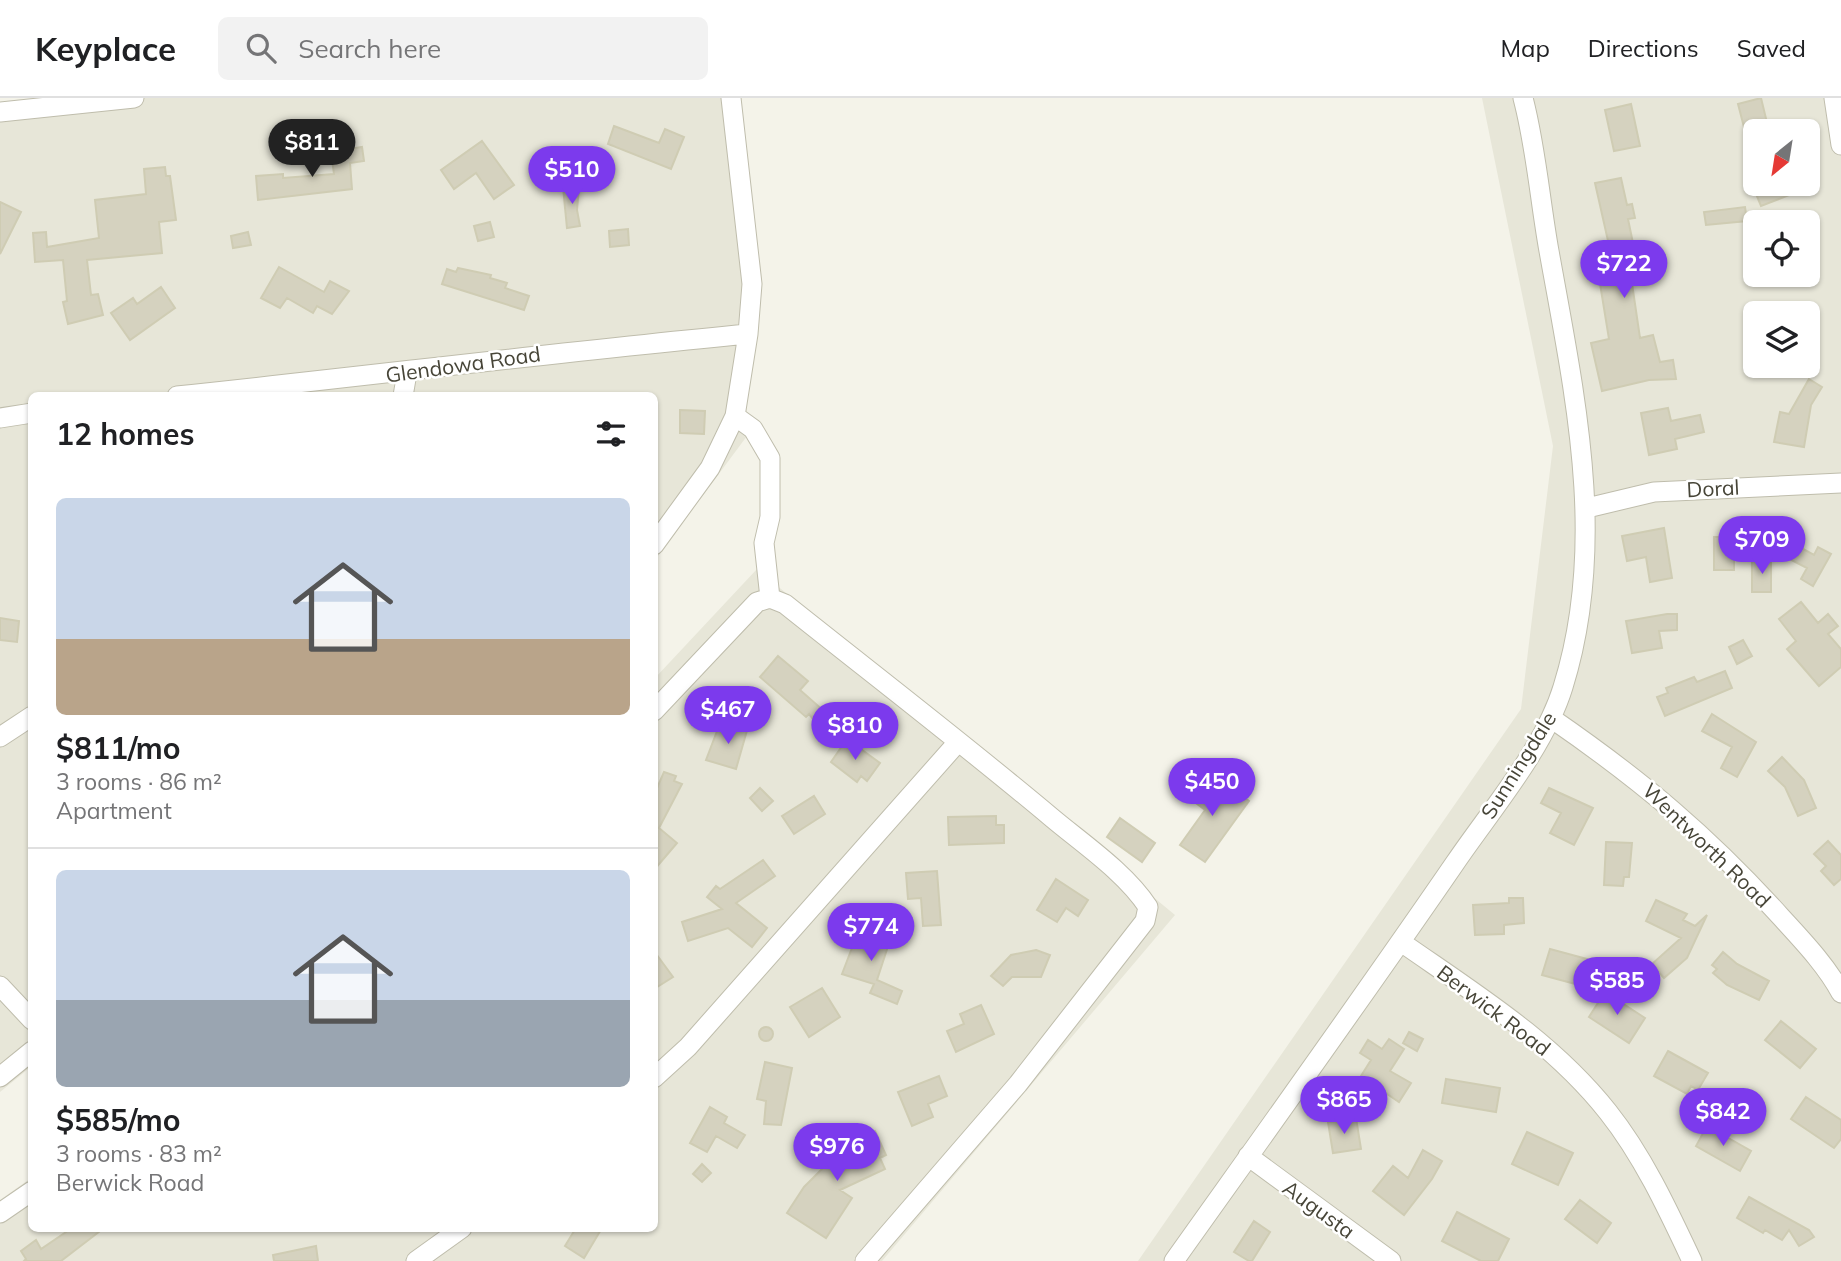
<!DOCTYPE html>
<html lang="en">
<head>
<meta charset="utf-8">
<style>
  body { margin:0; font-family:Mulish,sans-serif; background:#f2f2f2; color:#202124; height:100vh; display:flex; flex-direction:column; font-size:26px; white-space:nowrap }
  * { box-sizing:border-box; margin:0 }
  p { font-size:23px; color:#757577 }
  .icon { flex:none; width:38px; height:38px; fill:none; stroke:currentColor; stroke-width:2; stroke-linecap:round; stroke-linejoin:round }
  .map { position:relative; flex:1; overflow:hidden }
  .side { position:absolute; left:28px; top:294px; width:630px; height:840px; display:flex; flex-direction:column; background:#fff; border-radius:10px; box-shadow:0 2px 5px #0004 }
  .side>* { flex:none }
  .needle { width:46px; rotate:210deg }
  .controls { position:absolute; left:1743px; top:21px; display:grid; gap:14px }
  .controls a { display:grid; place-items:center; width:77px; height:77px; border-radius:10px; background:#fff; box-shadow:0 2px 5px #0004; font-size:35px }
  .price { position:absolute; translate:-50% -60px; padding:0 16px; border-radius:24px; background:#7c3aed; color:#fff; font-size:23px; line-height:46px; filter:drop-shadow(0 2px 4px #0008) }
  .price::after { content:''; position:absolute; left:50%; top:42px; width:21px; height:16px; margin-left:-10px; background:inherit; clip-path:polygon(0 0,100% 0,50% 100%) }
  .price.active { background:#222; color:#fff }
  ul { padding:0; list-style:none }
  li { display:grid; align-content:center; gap:14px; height:371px; padding:0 28px }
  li+li { border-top:2px solid #e0e0e0 }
  li span { display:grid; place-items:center; height:217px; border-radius:10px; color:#555 }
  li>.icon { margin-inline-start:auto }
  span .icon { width:126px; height:126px; fill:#fffc; stroke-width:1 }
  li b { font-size:30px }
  h2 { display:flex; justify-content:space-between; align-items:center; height:84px; padding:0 28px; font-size:30px }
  header { display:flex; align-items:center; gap:42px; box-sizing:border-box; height:98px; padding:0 35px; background:#fff; border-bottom:2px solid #e0e0e0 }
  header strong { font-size:33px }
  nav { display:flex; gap:38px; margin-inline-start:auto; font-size:24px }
  .search { width:490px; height:63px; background:#f2f2f2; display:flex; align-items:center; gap:18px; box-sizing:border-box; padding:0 24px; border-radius:10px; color:#757577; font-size:26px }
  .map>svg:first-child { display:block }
  .residential { fill:#e7e6d8; fill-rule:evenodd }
  .building { fill:#d5d2bf; stroke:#cfccb3; stroke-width:2 }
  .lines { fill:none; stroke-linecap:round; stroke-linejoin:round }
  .minor-casing { stroke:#bfbdac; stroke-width:21 }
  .minor { stroke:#fff; stroke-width:19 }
  .labels { text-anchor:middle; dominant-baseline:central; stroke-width:5; stroke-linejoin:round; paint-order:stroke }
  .street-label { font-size:21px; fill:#474538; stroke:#fff }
</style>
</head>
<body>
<header>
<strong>Keyplace</strong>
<div class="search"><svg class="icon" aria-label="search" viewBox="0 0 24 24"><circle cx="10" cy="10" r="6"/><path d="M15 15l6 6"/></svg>Search here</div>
<nav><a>Map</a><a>Directions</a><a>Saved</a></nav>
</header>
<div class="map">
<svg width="1841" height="1163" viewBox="0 0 1841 1163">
  <rect width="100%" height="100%" fill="#f4f3e9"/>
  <path class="residential" d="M70 0H738L747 338 655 462 654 298H32V968L0 994V8Z
    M1482 0H1841V1163H1138L1521 611 1553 348ZM1755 33H1808V86H1755ZM1755 124H1808V177H1755ZM1755 215H1808V268H1755Z
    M757 471 1175 817 882 1163H0V1102L31 1080 32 1130H654L655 580Z"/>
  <path class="building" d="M1761 0 1769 33H1745L1738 6Z
    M1631 6 1640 48 1614 53 1605 12Z
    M614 28 659 45 665 31 684 39 671 71 608 46Z
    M482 43 514 87 494 101 476 75 454 91 441 72Z
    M362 49 364 63 350 65 352 91 258 102 256 78 283 76V80L334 76 331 54Z
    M165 69 166 78H170L176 122 159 124 162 155 87 162 91 197 98 196 103 217 68 226 63 204 67 203 63 162 35 164 33 135 46 134 47 149 99 140 95 102 146 96 144 71Z
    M1621 80 1627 107 1632 106 1635 120 1628 121 1635 155 1664 156V173L1630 172 1640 240 1653 237 1660 264 1673 262 1676 281 1649 282 1602 293 1591 245 1609 241 1597 167 1613 165 1595 85Z
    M1756 86H1789L1792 96 1761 108 1754 91Z
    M563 89 579 90 577 112 580 128 567 130Z
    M0 104 21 114 0 156Z
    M1745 109 1747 123 1706 127 1704 114Z
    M490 124 494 139 478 143 474 128Z
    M628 131 629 147 610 149 609 133Z
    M248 134 251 147 233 150 231 138Z
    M279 169 324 194 330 183 349 193 332 216 317 208 313 215 287 200 280 210 261 200Z
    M458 170 491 177 490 180 507 185 505 190 529 198 524 212 442 186 447 171 456 174Z
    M161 189 175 210 130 242 111 215 133 200 137 206Z
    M1809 281 1822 289 1811 307 1804 349 1774 344 1780 314 1789 316Z
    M1668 310 1671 323 1700 317 1704 334 1675 341 1677 351 1649 357 1641 315Z
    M680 312 705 313 704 336 680 335Z
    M1664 430 1672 480 1650 484 1646 459 1627 463 1622 438Z
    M1714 439H1734V472H1714Z
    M1781 439 1814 457 1818 449 1831 456 1813 488 1801 481 1807 470 1774 453Z
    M1752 463H1771V494H1752Z
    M1801 504 1818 525 1828 516 1838 528 1828 536 1841 551V569L1819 588 1787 551 1796 543 1779 521Z
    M1667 516H1677V532L1659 533 1662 550 1632 555 1626 523Z
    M0 520 19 523 17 544 0 542Z
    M1743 542 1752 558 1737 566 1729 549Z
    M778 558 808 583 800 592 834 622 822 632 809 616 806 619 760 579Z
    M1725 573 1732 590 1665 618 1657 599 1668 595 1666 590 1694 579 1697 584Z
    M1712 616 1756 644 1737 679 1721 670 1732 649 1702 633Z
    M735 625 748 629 736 671 706 662 719 628 733 632Z
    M847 641 880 665 867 683 861 678 857 684 831 664Z
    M1782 659 1804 682 1816 710 1798 718 1785 689 1768 673Z
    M664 674 676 678 674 683 682 686 659 730 677 745 654 772V697Z
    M1202 680 1224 697 1230 689 1249 703 1205 764 1180 747 1205 712 1188 699Z
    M760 690 773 703 762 713 750 700Z
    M1549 690 1593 710 1574 747 1550 735 1561 715 1541 705Z
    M814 698 825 716 794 736 782 718Z
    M996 718V727H1004V745L949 747 948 719Z
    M1120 720 1155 745 1142 764 1107 739Z
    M1828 743 1841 757V781L1834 787 1821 773 1826 768 1814 756Z
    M1606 744 1632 745 1629 779H1624L1623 788 1604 787Z
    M763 762 775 778 736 805 767 830 752 849 728 830 688 843 682 824 722 811 707 799 716 788 720 791Z
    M937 773 941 827 923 828 921 800 908 801 906 775Z
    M1056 781 1088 802 1078 818 1066 810 1057 824 1037 812Z
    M1509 800H1523L1524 825 1504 827V836L1475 837 1473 807 1509 805Z
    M1656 802 1687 816 1683 822 1695 828 1707 817 1687 860 1664 880 1652 866 1681 840 1646 823Z
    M860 829 891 839 877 882 902 893 897 906 870 895 874 886 842 876Z
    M1550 851 1587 861 1579 887 1542 877Z
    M1036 852 1050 857 1041 879H1012L1003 888 991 878 1011 857Z
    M654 853 673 879 654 891Z
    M1723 854 1737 866 1769 883 1759 902 1727 887 1713 875 1717 871 1712 867Z
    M822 890 840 919 809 939 790 909Z
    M1605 894 1645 920 1629 945 1589 919Z
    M981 907 994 936 956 954 947 933 964 926 960 916Z
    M1781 923 1816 951 1800 970 1765 942Z
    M759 936a7 7 0 1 1 14 0a7 7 0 1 1-14 0Z
    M1409 934 1423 941 1417 953 1403 945Z
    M1389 941 1404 951 1390 973 1411 985 1399 1004 1361 978 1371 962 1360 955 1368 942 1382 951Z
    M1668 953 1708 975 1698 992 1691 988 1687 996 1654 978Z
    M765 964 792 970 781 1027 764 1026 766 1003 757 1001Z
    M939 978 947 998 928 1006 933 1019 912 1028 898 994Z
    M1446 981 1500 990 1496 1014 1442 1005Z
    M1806 999 1841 1022V1041L1834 1050 1791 1021Z
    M710 1009 727 1019 724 1025 745 1037 737 1050 716 1038 707 1054 690 1045Z
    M1356 1020 1361 1051 1333 1055 1328 1024Z
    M1707 1028 1751 1053 1740 1073 1696 1048Z
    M875 1033 886 1057 880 1060 885 1071 840 1092 852 1100 826 1140 787 1115 804 1089 829 1064 825 1056Z
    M1527 1034 1573 1055 1558 1087 1512 1066Z
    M1423 1052 1442 1063 1432 1081 1404 1117 1373 1093 1393 1068 1408 1080Z
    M702 1066 711 1075 702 1084 693 1076Z
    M1749 1099 1809 1132 1814 1139 1799 1148 1789 1132 1782 1142 1765 1132 1763 1135 1737 1120Z
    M1580 1102 1611 1125 1597 1145 1565 1121Z
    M1457 1114 1509 1141 1498 1163H1481L1442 1143Z
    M1254 1123 1270 1134 1252 1163H1249L1234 1154Z
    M72 1130H104L61 1163H24L26 1161 21 1153 36 1142 41 1151Z
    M576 1130H602L584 1160 565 1148Z
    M316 1148 318 1163H274L273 1157Z"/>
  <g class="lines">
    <defs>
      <path id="minor" d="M1834 0 1841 47
        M0 14 134 0
        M177 298C368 278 558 254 748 236
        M403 298 407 275
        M735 318 753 331 770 360V419L764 445 770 500
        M0 320 32 315
        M1587 410 1654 394 1841 385
        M654 447 710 370 735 318 748 236 752 186 731 0
        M770 500 785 506C874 577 964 646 1051 719 1083 746 1125 774 1148 809L1145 823 1018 986 865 1163
        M654 613 757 504 770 500
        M1551 620C1641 682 1708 738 1781 819 1802 842 1827 868 1841 895
        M0 639 32 618
        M1401 844C1474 895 1552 943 1608 1014 1643 1058 1668 1112 1692 1163
        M0 888 32 922
        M0 979 32 953
        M654 980 688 949 958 644
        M1248 1058 1391 1163
        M0 1115 32 1093
        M416 1163 462 1130
        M1174 1163C1268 1031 1363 899 1455 765 1491 712 1544 651 1563 589 1608 445 1575 298 1549 153 1540 103 1536 49 1523 0"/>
    </defs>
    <use href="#minor" class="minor-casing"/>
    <use href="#minor" class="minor"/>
  </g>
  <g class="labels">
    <g class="street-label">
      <text transform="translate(463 266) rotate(-8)">Glendowa Road</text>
      <text transform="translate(1713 390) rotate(-3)">Doral</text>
      <text transform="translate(1518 667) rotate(-58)">Sunningdale</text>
      <text transform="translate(1707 747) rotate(44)">Wentworth Road</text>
      <text transform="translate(1494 912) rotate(37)">Berwick Road</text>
      <text transform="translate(1319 1111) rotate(36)">Augusta</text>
    </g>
  </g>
</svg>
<div class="controls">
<a><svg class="needle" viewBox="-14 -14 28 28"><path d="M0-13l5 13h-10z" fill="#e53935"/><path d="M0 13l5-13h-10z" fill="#757577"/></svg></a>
<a><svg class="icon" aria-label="locate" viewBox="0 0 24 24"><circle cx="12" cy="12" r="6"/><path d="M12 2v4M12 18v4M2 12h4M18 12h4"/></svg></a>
<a><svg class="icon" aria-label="layers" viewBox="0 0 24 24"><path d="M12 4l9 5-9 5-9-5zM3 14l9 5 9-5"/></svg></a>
</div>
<b class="price active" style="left:312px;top:81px">$811</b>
<b class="price" style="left:572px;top:108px">$510</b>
<b class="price" style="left:1624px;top:202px">$722</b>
<b class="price" style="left:1762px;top:478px">$709</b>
<b class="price" style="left:728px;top:648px">$467</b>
<b class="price" style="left:855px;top:664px">$810</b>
<b class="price" style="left:1212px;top:720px">$450</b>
<b class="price" style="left:871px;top:865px">$774</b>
<b class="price" style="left:1617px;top:919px">$585</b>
<b class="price" style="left:1344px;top:1038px">$865</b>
<b class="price" style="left:1723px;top:1050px">$842</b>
<b class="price" style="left:837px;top:1085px">$976</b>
<section class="side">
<h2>12 homes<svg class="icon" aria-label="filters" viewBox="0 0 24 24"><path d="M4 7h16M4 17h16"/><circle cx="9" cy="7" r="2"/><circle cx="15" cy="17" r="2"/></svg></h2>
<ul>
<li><span style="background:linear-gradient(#c9d6e8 65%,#b9a48a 0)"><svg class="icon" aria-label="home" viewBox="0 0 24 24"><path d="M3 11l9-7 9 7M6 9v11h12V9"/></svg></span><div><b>$811/mo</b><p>3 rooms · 86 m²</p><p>Apartment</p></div></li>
<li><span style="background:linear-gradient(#c9d6e8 60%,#9aa5b1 0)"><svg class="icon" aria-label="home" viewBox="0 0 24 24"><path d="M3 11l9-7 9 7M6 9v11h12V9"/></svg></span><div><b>$585/mo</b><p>3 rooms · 83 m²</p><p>Berwick Road</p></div></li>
</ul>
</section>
</div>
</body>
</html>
